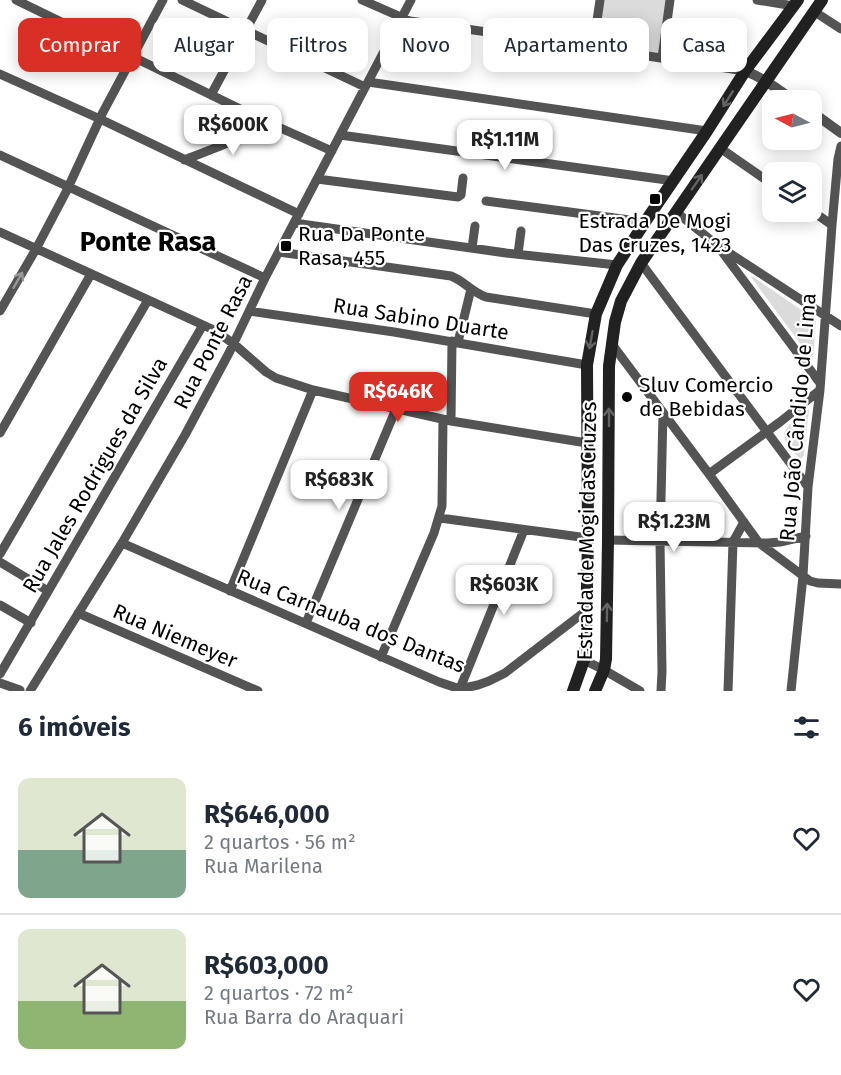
<!DOCTYPE html>
<html lang="pt">
<head>
<meta charset="utf-8">
<style>
  body { margin:0; font-family:"Fira Sans",sans-serif; background:#f6f6f7; color:#1f2937; height:100vh; display:flex; flex-direction:column; font-size:22px; white-space:nowrap }
  * { box-sizing:border-box; margin:0 }
  p { font-size:20px; color:#747a83 }
  .icon { flex:none; width:33px; height:33px; fill:none; stroke:currentColor; stroke-width:2; stroke-linecap:round; stroke-linejoin:round }
  .map { position:relative; height:691px; overflow:hidden }
  .side { display:flex; flex-direction:column; background:#fff; flex:1 }
  .side>* { flex:none }
  .top-card { position:absolute; left:18px; top:18px; width:806px; height:54px; display:flex; gap:12px }
  .needle { width:39px; rotate:277deg }
  .tools { position:absolute; left:762px; top:90px; display:grid; gap:12px }
  .tools a { display:grid; place-items:center; width:60px; height:60px; border-radius:12px; background:#fff; box-shadow:0 3px 15px #0003; font-size:30px }
  .price { position:absolute; translate:-50% -51px; padding:0 14px; border-radius:12px; background:#fff; color:#222; font-size:20px; line-height:39px; filter:drop-shadow(0 2px 3px #0008) }
  .price::after { content:''; position:absolute; left:50%; top:36px; width:18px; height:14px; margin-left:-9px; background:inherit; clip-path:polygon(0 0,100% 0,50% 100%) }
  .price.on { background:#d93025; color:#fff }
  ul { padding:0; list-style:none }
  li { display:flex; align-items:center; gap:18px; height:150px; padding:0 18px }
  li+li { border-top:2px solid #e0e1e3 }
  li span { display:grid; place-items:center; flex:none; width:168px; height:120px; border-radius:12px; color:#555 }
  li>.icon { margin-inline-start:auto }
  span .icon { width:72px; height:72px; fill:#fffc; stroke-width:1 }
  li b { font-size:26px }
  h2 { display:flex; justify-content:space-between; align-items:center; height:72px; padding:0 18px; font-size:26px }
  .chip { padding:0 21px; border-radius:12px; background:#fff; box-shadow:0 3px 15px #0003; font-size:21px; line-height:54px }
  .chip.on { background:#d93025; color:#fff }
  .map>svg:first-child { display:block }
  .green { fill:#dbdbdb }
  .lines { fill:none; stroke-linecap:round; stroke-linejoin:round }
  .minor { stroke:#545454; stroke-width:9 }
  .tertiary { stroke:#545454; stroke-width:10 }
  .secondary { stroke:#212121; stroke-width:12 }
  .oneway { stroke:#646464 }
  .oneway2 { stroke:#989898 }
  .poi-dot { fill:#000; stroke:#fff; stroke-width:2 }
  .labels { text-anchor:middle; dominant-baseline:central; stroke-width:4.5; stroke-linejoin:round; paint-order:stroke }
  .poi-label { font-size:21px; fill:#000; stroke:#fff; text-anchor:start }
  .street-label { font-size:21px; fill:#000; stroke:#fff }
  .district-label { font-size:27px; font-weight:bold; fill:#000; stroke:#fff }
</style>
</head>
<body>
<div class="map">
<svg width="841" height="691" viewBox="0 0 841 691">
  <rect width="100%" height="100%" fill="#fff"/>
  <path class="green" d="M604 0H667L660 54 598 45Z
    M752 276 816 320 813 359 810 357 751 277Z
    M809 409 804 455 802 458H799C772 432 786 428 809 409Z"/>
  <g class="lines">
    <path class="minor" d="M16 0 267 122 332 151
      M182 0 365 87
      M362 0 410 21 557 42 745 71
      M757 0 794 6
      M815 12 841 29
      M593 48 600 0
      M662 58 670 0
      M0 74 100 119 299 214
      M368 82 707 131
      M211 95 262 0
      M340 135 674 181
      M720 148 772 184
      M0 155 265 278
      M184 160C213 149 241 139 267 122
      M317 179 458 197 461 195 463 178
      M486 201 645 222
      M812 211 832 225
      M676 212 717 245 841 326
      M294 223 506 253 617 265
      M0 232 214 330 234 344 266 372 276 378 313 390 451 421 587 443
      M472 248 475 226
      M720 249 820 383
      M279 252 451 276C464 281 472 292 486 297L596 314
      M518 254 521 231
      M641 263 808 487
      M0 311 36 249 66 192 103 112 163 0
      M249 311 394 332 587 365
      M458 342 471 289
      M611 343 709 474 759 543 810 581 818 583 841 584
      M451 421 452 341
      M0 433 91 274
      M709 474 780 422 820 390
      M440 518 588 538
      M608 540 768 543 780 542 806 536
      M122 543 439 682 460 689 478 685 489 681 505 673 587 610
      M0 554 148 300
      M0 562 48 591
      M230 591 313 390
      M0 605 31 623
      M78 613 258 691
      M306 623 396 409
      M381 657 434 533 442 506 443 419
      M584 660 604 670 640 691
      M0 674 203 325
      M0 683 20 690
      M30 691 122 543 185 435 229 353 265 278 411 0
      M459 691 524 530
      M661 691 662 672 660 541 663 413
      M728 691 733 542 744 522
      M791 691 803 576 808 487 820 390 832 225 838 159 841 146"/>
    <path class="tertiary" d="M745 71C763 77 778 90 794 100
      M812 112 841 133"/>
    <path class="secondary" d="M573 691 584 660 586 635 588 538 587 365 596 314 617 265 645 222 707 131 745 71 798 0
      M595 691 604 670 606 659 608 540 609 366 615 322 621 301 641 263 822 0"/>
  </g>
  <defs><path id="oneway-shaft" d="M-6 0H5M1.5-3L5.5 0L1.5 3" fill="none" stroke-width="1.6" stroke-linecap="round" stroke-linejoin="round" transform="scale(1.5)"/></defs>
  <g class="oneway">
    <use href="#oneway-shaft" transform="translate(728 99) rotate(122)"/>
    <use href="#oneway-shaft" transform="translate(697 182) rotate(-55)"/>
    <use href="#oneway-shaft" transform="translate(591 340) rotate(100)"/>
    <use href="#oneway-shaft" transform="translate(609 417) rotate(-90)"/>
    <use href="#oneway-shaft" transform="translate(607 612) rotate(-89)"/>
  </g>
  <use class="oneway2" href="#oneway-shaft" transform="translate(18 280) rotate(-60)"/>
  <g class="poi-dot">
    <rect x="649" y="193" width="12" height="12" rx="3"/>
    <rect x="280" y="240" width="12" height="12" rx="3"/>
    <circle cx="627" cy="397" r="6"/>
  </g>
  <g class="labels">
    <g class="poi-label">
      <text x="655" y="221" text-anchor="middle">Estrada De Mogi<tspan x="655" dy="24">Das Cruzes, 1423</tspan></text>
      <text x="298" y="234">Rua Da Ponte<tspan x="298" dy="24">Rasa, 455</tspan></text>
      <text x="639" y="385">Sluv Comercio<tspan x="639" dy="24">de Bebidas</tspan></text>
    </g>
    <g class="street-label">
      <text transform="translate(421 319) rotate(9)">Rua Sabino Duarte</text>
      <text transform="translate(213 342) rotate(-63)">Rua Ponte Rasa</text>
      <text transform="translate(798 417) rotate(-85)">Rua João Cândido de Lima</text>
      <text transform="translate(95 475) rotate(-60)">Rua Jales Rodrigues da Silva</text>
      <text transform="translate(587 531) rotate(-89)">Estrada de Mogi das Cruzes</text>
      <text transform="translate(351 621) rotate(22)">Rua Carnauba dos Dantas</text>
      <text transform="translate(175 636) rotate(23)">Rua Niemeyer</text>
    </g>
    <g class="district-label">
      <text x="148" y="242">Ponte Rasa</text>
    </g>
  </g>
</svg>
<div class="tools">
<a><svg class="needle" viewBox="-14 -14 28 28"><path d="M0-13l5 13h-10z" fill="#e53935"/><path d="M0 13l5-13h-10z" fill="#747a83"/></svg></a>
<a><svg class="icon" aria-label="layers" viewBox="0 0 24 24"><path d="M12 4l9 5-9 5-9-5zM3 14l9 5 9-5"/></svg></a>
</div>
<b class="price" style="left:233px;top:156px">R$600K</b>
<b class="price" style="left:505px;top:171px">R$1.11M</b>
<b class="price on" style="left:398px;top:423px">R$646K</b>
<b class="price" style="left:339px;top:511px">R$683K</b>
<b class="price" style="left:674px;top:553px">R$1.23M</b>
<b class="price" style="left:504px;top:616px">R$603K</b>
<div class="top-card">
<a class="chip on">Comprar</a>
<a class="chip">Alugar</a>
<a class="chip">Filtros</a>
<a class="chip">Novo</a>
<a class="chip">Apartamento</a>
<a class="chip">Casa</a>
</div>
</div>
<section class="side">
<h2>6 imóveis<svg class="icon" aria-label="filters" viewBox="0 0 24 24"><path d="M4 7h16M4 17h16"/><circle cx="9" cy="7" r="2"/><circle cx="15" cy="17" r="2"/></svg></h2>
<ul>
<li><span style="background:linear-gradient(#dfe7d0 60%,#7fa58c 0)"><svg class="icon" aria-label="home" viewBox="0 0 24 24"><path d="M3 11l9-7 9 7M6 9v11h12V9"/></svg></span><div><b>R$646,000</b><p>2 quartos · 56 m²</p><p>Rua Marilena</p></div><svg class="icon" aria-label="heart" viewBox="0 0 24 24"><path d="M12 20l-8-8c-3-5 5-10 8-4 3-6 11-1 8 4z"/></svg></li>
<li><span style="background:linear-gradient(#dfe7d0 60%,#8fb573 0)"><svg class="icon" aria-label="home" viewBox="0 0 24 24"><path d="M3 11l9-7 9 7M6 9v11h12V9"/></svg></span><div><b>R$603,000</b><p>2 quartos · 72 m²</p><p>Rua Barra do Araquari</p></div><svg class="icon" aria-label="heart" viewBox="0 0 24 24"><path d="M12 20l-8-8c-3-5 5-10 8-4 3-6 11-1 8 4z"/></svg></li>
</ul>
</section>
</body>
</html>
